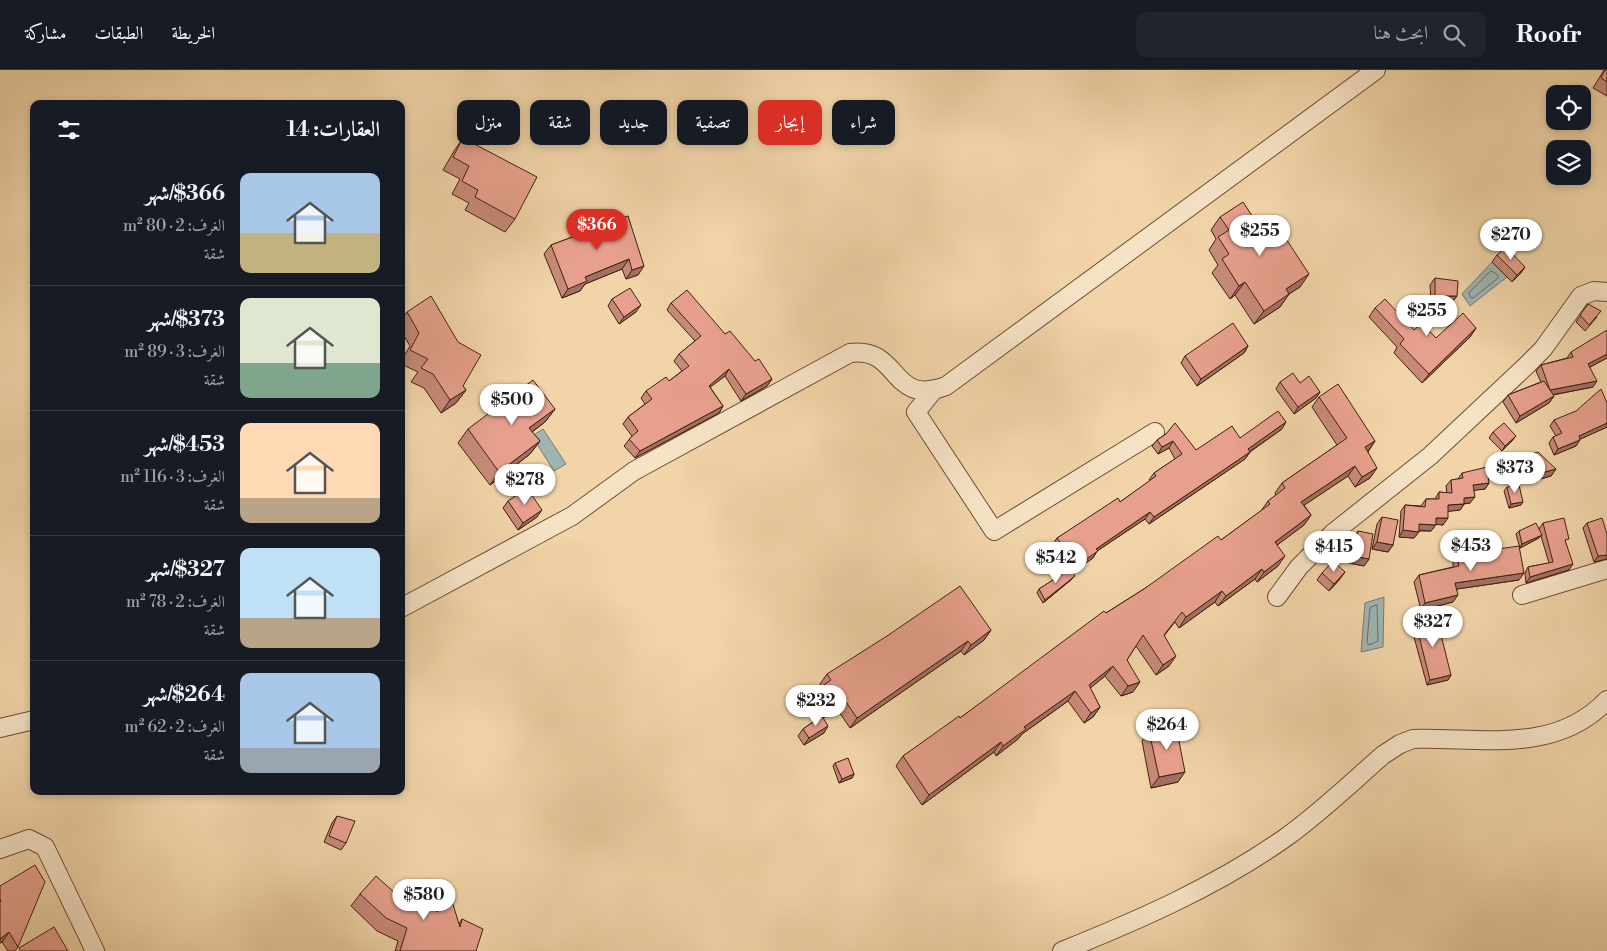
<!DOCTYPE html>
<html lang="ar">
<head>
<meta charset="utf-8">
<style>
  body { margin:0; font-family:"Libre Bodoni",Amiri,serif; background:#20242c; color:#f1f3f6; direction:rtl; height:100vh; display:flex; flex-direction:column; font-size:19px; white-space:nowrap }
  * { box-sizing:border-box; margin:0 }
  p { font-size:16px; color:#9ea1a6 }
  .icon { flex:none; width:28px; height:28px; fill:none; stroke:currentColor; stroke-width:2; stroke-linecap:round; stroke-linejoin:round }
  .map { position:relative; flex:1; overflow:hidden; direction:ltr }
  .drawer { position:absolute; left:30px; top:30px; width:375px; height:695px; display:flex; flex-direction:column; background:#171b24; border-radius:10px; box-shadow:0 2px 8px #0003; direction:rtl }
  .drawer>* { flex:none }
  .guide { position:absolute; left:420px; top:30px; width:475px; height:45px; direction:rtl; display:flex; gap:10px }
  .controls { position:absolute; left:1546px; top:15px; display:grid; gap:10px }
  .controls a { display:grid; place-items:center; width:45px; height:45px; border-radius:10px; background:#171b24; box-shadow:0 2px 8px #0003; font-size:25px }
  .price { position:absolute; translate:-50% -42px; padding:0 11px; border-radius:18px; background:#fff; color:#222; font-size:16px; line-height:32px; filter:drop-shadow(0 1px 2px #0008) }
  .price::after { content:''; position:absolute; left:50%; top:30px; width:15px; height:11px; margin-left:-8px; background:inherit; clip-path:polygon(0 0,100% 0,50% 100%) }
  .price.current { background:#d93025; color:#fff }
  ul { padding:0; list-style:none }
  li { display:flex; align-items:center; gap:15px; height:125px; padding:0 25px }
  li+li { border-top:1px solid #363941 }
  li span { display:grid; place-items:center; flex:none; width:140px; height:100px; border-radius:10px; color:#555 }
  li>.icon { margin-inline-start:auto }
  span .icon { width:60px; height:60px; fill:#fffc; stroke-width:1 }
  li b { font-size:21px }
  h2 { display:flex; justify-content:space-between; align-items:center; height:60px; padding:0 25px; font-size:21px }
  .tag { padding:0 18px; border-radius:10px; background:#171b24; box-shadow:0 2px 8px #0003; font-size:18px; line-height:45px }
  .tag.current { background:#d93025; color:#fff }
  header { display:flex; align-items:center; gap:30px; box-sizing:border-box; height:70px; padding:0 25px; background:#171b24; border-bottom:1px solid #363941 }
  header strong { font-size:24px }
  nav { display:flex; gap:28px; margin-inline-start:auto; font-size:18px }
  .search { width:350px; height:45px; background:#20242c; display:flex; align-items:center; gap:12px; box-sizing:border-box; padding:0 18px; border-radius:10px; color:#9ea1a6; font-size:19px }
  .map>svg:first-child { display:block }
  .water { fill:#9fb5b3; stroke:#7a7971 }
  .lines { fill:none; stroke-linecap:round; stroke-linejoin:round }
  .shore { stroke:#706a60; stroke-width:1 }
  .minor-casing { stroke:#6e4d34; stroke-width:20 }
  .minor { stroke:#f6e3c6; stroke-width:18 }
  .wall { fill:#c78a79; stroke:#42200e }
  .shaded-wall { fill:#a27063; stroke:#42200e }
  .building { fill:#e7a08d; stroke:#42200e }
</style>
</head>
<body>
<header>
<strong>Roofr</strong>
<div class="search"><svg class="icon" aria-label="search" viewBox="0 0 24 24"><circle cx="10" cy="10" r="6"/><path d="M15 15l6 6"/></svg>ابحث هنا</div>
<nav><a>الخريطة</a><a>الطبقات</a><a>مشاركة</a></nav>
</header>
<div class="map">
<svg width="1607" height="881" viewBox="0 0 1607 881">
  <rect width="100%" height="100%" fill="#f1d4a8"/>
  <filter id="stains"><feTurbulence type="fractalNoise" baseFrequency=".004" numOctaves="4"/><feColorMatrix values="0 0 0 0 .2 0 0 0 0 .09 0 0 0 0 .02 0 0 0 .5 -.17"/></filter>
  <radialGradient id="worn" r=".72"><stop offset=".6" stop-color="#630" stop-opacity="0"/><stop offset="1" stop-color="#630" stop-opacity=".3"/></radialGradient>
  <path class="water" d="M1492 192 1507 207 1470 236 1462 224Z
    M543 359 566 394 554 401 532 366Z
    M1384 527 1383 577 1361 582 1365 533Z"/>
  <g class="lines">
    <path class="shore" d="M1491 201 1498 205V208L1473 228 1470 227 1469 223Z
      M1377 535 1378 571 1369 575 1367 572 1370 538Z"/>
    <defs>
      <path id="minor" d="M933 321 916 342 994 461 1155 362
        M1522 525 1607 499
        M1277 527 1299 497 1333 463 1430 386 1527 295 1543 279 1581 226 1594 221 1607 222
        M401 538 572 446 634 401 850 283C901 276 889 337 946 316L1376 0
        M0 658 34 650
        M0 779 29 769 45 777 95 881
        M1062 881C1139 850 1217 816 1285 768 1320 743 1351 713 1383 685L1400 674 1413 669C1481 667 1555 685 1607 630"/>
    </defs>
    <use href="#minor" class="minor-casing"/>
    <use href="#minor" class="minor"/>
  </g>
  <path class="wall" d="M1604 0H1607V26L1593 18Z
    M463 68 515 149 505 162 465 140 469 133 452 124 460 109 443 100 454 81Z
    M628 146 638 205 626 209 622 199 585 214 580 221 562 228 544 184 551 175Z
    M1220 147 1300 217 1289 224 1280 237 1254 254 1235 225 1230 229 1212 203 1218 195 1209 180 1216 169 1211 160Z
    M1497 185 1525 197 1520 204 1512 212 1492 192Z
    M1435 208 1457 226 1452 232H1431L1430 215Z
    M612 229 636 242 619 254 608 236Z
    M671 233 725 264 755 291 772 309 767 316 741 331 725 306 710 317 723 336 719 343 635 388 624 376 632 366 623 354 628 347 645 334 641 328 646 321 669 311 682 301 674 291 679 284 695 271 667 240Z
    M1588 234 1597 247 1585 261 1576 252Z
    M1375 238 1414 260 1436 268 1476 258 1470 267 1422 313 1394 283 1397 277 1369 247Z
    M407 242 466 320 456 333 441 343 424 318 411 312 418 302 401 294V291L410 276 401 261V250Z
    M1248 276 1244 283 1197 316 1181 293 1185 286Z
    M1571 282 1607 288 1590 297 1593 317 1553 325 1554 326 1549 333 1516 353 1503 332 1508 325 1541 312 1536 301 1541 295 1567 288Z
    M1280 312 1300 313 1320 322 1316 328 1294 344 1276 319Z
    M1319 327 1375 371 1368 382 1370 408 1355 417 1348 406 1304 435 1311 445 1304 455 1277 475 1278 496 1257 512 1255 509 1218 536 1215 532 1179 558 1175 552 1164 566 1169 596 1156 605 1136 576 1127 590 1133 622 1121 626 1105 606 1090 618 1100 637 1093 647 1084 653 1068 631 1022 664 1018 669 996 686 994 682 922 735 896 696 903 686 960 648 1106 543 1221 470 1261 441 1268 431 1276 425 1275 423 1282 413 1337 375 1312 337Z
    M555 339 545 352 532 362 540 371 530 384 490 415 458 373 468 359Z
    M1554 350 1607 357 1580 369 1576 376 1554 385 1549 373 1553 367 1556 366 1550 356Z
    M1282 359 1250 382 1245 389 1149 454 1145 449 1097 481 1093 488 1072 502V509L1043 533 1037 523 1039 519 1069 500 1052 475 1057 468 1120 432 1150 411 1149 410 1154 403 1175 389 1169 378 1158 384 1152 376 1157 370 1166 364 1196 380 1240 368Z
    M1493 362 1512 371 1502 381 1489 368Z
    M1524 386 1556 399 1551 406 1525 413 1519 392Z
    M1462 403 1489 413 1485 419 1474 420 1470 433 1464 434 1460 440 1448 441 1443 455 1436 454 1431 461H1419L1414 468 1399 467 1401 441 1405 435 1421 436 1426 429H1435L1439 422 1447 423 1446 416 1451 410 1458 409Z
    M1507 417 1521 435 1509 438 1504 421Z
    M508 431 537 447 518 460 503 438Z
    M1382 447 1393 475 1388 482 1372 479 1377 454Z
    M1543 453 1566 473 1569 500 1526 513 1525 503 1528 497 1549 493 1541 466 1539 468 1520 478 1516 464 1519 461 1539 459Z
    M1587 453 1607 464V489L1594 492 1583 458Z
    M1358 461 1369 489 1364 496 1349 493 1353 468Z
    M1457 485 1519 510 1457 519 1453 532 1421 540 1414 512 1419 505 1453 497V492Z
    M1322 503 1340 509 1329 521 1317 510Z
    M1415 550 1451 605 1448 610 1427 615 1411 556Z
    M991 560 984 570 964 585 961 581 850 658 837 639 823 648 824 663 804 675 798 666 803 659 820 647 809 630 816 620 821 617 820 614 827 604Z
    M1149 661 1178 712 1151 718 1142 671Z
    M835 693 854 704 852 708 839 713 833 696Z
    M337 746 346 773 341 780 324 772 332 753Z
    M0 816 18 877 15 881H8L2 872 0 873Z
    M360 824 404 831 414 837 433 838 441 827 459 854 462 849 476 881H395L398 871 377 861 351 836Z"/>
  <path class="shaded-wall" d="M629 189 622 199 585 214 580 221 562 228 568 219 585 207Z
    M644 196 638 205 626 209 632 200Z
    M1525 197 1520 204 1512 212 1517 205Z
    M1309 204 1300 217 1289 224 1280 237 1254 254 1264 241 1286 219Z
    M1245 212 1235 225 1230 229 1239 216Z
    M1435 226H1457L1452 232H1431Z
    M641 235 636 242 619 254 624 247Z
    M1476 258 1470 267 1422 313 1429 304Z
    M1248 276 1244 283 1197 316 1201 309Z
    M1607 284V288L1584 300 1588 294Z
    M729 299 725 306 704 322 709 316Z
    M772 309 767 316 741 331 746 324Z
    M1597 311 1593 317 1546 326 1550 320Z
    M466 320 456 333 441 343 450 330Z
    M1320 322 1316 328 1294 344 1298 337Z
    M1554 326 1549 333 1516 353 1520 346Z
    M723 336 719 343 635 388 640 381Z
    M555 339 545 352 520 371 529 358Z
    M1286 352 1282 359 1243 386 1248 379Z
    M1607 353V357L1574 372 1579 366Z
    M1516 366 1512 371 1502 381 1505 376Z
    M1580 370 1576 376 1554 385 1558 379Z
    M540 371 530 384 490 415 499 402Z
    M1173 371 1169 378 1158 384 1162 377Z
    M1375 371 1368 381 1358 387 1365 377Z
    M1250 382 1245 389 1149 454 1154 447Z
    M1355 396 1348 406 1294 442 1301 432Z
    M1377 398 1370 408 1355 417 1362 407Z
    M1556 399 1551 406 1525 413 1530 406Z
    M1489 413 1485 419 1469 421 1473 415Z
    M1475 427 1470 433 1459 434 1464 428Z
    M1523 432 1521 435 1509 438 1511 434Z
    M1464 434 1460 440 1444 442 1448 435Z
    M542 440 537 447 518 460 523 453Z
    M1150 442 1145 449 1097 481 1093 488 1071 503 1076 496 1096 479Z
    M1311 445 1304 455 1268 482 1275 472Z
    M1436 448H1448L1443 455 1432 454Z
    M1419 454 1436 455 1431 461 1415 460Z
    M1403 460 1419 462 1414 468 1399 467Z
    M1542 465 1539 468 1520 478 1522 474Z
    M1377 472 1393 475 1388 482 1372 479Z
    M1607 485V489L1594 492 1598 486Z
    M1285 486 1278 496 1257 512 1264 502Z
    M1353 486 1369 489 1364 496 1349 493Z
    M1573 494 1569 500 1526 513 1530 507Z
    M1262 499 1255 509 1218 536 1226 526Z
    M1345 502 1340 509 1329 521 1334 514Z
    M1524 503 1519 510 1450 520 1455 513Z
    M1075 506 1072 509 1043 533 1045 530Z
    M1222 521 1215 532 1179 558 1186 547Z
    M1458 525 1453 532 1421 540 1425 533Z
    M991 560 984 570 964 585 971 575Z
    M968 571 961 581 850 658 857 648Z
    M1176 586 1169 596 1156 605 1163 595Z
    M1113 596 1105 606 1082 625 1089 615Z
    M1451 605 1448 610 1427 615 1430 610Z
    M1140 612 1133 622 1121 626 1128 616Z
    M1075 621 1068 631 1022 664 1018 669 996 686 1003 676 1024 657Z
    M844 629 837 639 822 649 829 639Z
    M1100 637 1093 647 1084 653 1091 643Z
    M828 656 824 663 804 675 809 668Z
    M1001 672 994 682 922 735 929 725Z
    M1185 702 1178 712 1151 718 1159 707Z
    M854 704 852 708 839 713 842 709Z
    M9 862 2 872 0 873V869Z"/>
  <path class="building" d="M1605 0H1607V12L1601 8Z
    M463 68 537 107 515 149 475 127 478 120 462 111 469 96 453 87Z
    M1243 132 1262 161 1275 152 1309 204 1286 219 1289 224 1264 241 1245 212 1239 216 1222 189 1229 184 1218 167 1229 160 1220 147Z
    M628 146 644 196 632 200 629 189 585 207 587 211 568 219 551 175Z
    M1506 177 1525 197 1517 205 1497 185Z
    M1435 208 1458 211 1457 226H1435Z
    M630 218 641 235 624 247 612 229Z
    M687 220 725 264 730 261 755 291 759 289 772 309 746 324 729 299 709 316 723 336 640 381 629 369 638 361 628 347 652 329 646 321 666 307 669 311 689 296 679 284 701 266 671 233Z
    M431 226 458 272 481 285 463 316 466 320 450 330 433 304 421 298 428 289 410 280 419 263 407 242Z
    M1385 229 1414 260 1422 253 1436 268 1463 243 1476 258 1429 304 1400 274 1404 269 1375 238Z
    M1588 234 1601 241 1589 255 1580 245Z
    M1233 253 1248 276 1201 309 1185 286Z
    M1607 260V284L1588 294 1597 311 1550 320 1541 295 1573 287 1571 282Z
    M1293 303 1300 313 1309 306 1320 322 1298 337 1280 312Z
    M533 310 555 339 529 358 540 371 499 402 468 359Z
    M1544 311 1554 326 1520 346 1508 325Z
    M1338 314 1375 371 1365 377 1377 398 1362 407 1355 396 1301 432 1311 445 1275 472 1285 486 1264 502 1262 499 1226 526 1222 521 1186 547 1182 542 1164 565 1176 586 1163 595 1143 565 1127 590 1140 612 1128 616 1113 596 1089 615 1100 637 1091 643 1075 621 1024 657 1026 659 1003 676 1001 672 929 725 903 686 959 646 960 648 1104 541 1106 543 1144 519 1218 466 1221 470 1270 434 1268 431 1285 418 1282 413 1347 368 1319 327Z
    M1601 319 1607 333V353L1579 366 1580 370 1558 379 1553 367 1562 363 1554 350 1576 341Z
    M1278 341 1286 352 1248 379 1250 382 1154 447 1150 442 1096 479 1098 481 1076 496 1057 468 1118 428 1120 432 1156 406 1154 403 1182 384 1173 371 1162 377 1157 370 1166 364 1175 353 1196 380 1232 356 1240 368Z
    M1504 353 1516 366 1505 376 1493 362Z
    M1538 382 1556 399 1530 406 1524 386Z
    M1487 397 1489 413 1473 415 1475 427 1464 428V434L1448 435V448H1436V455L1419 454V462L1403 460 1405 435 1425 437 1426 429H1439V422L1452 423 1451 410 1463 408 1462 403Z
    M1519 415 1523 432 1511 434 1507 417Z
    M527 418 542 440 523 453 508 431Z
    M1382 447 1398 450 1393 475 1377 472Z
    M1564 448 1569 469 1565 470 1573 494 1530 507 1528 497 1553 492 1543 453Z
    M1602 448 1607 464V485L1598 486 1587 453Z
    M1536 453 1542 465 1522 474 1519 461Z
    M1358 461 1373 464 1369 489 1353 486Z
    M1519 476 1524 503 1455 513 1458 525 1425 533 1419 505 1459 496 1457 485Z
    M1333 491 1345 502 1334 514 1322 503Z
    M1070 499 1075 506 1045 530 1039 519Z
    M960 516 991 560 971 575 968 571 857 648 844 629 829 639 816 620 831 610 827 604 887 566Z
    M1436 545 1451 605 1430 610 1415 550Z
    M822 646 828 656 809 668 803 659Z
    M1176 656 1185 702 1159 707 1149 661Z
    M848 688 854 704 842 709 835 693Z
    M337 746 355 751 346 773 329 766Z
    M35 795 45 812 18 877 9 862 0 869V832L1 831 0 829V816Z
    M376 806 404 831 414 837 424 825 437 842 441 827 451 828 460 857 462 849 483 859 476 881H400L407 858 386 848 360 824Z
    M54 857 68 881H21L19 878Z"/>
  <rect width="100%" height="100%" filter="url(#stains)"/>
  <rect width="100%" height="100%" fill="url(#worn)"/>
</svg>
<div class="controls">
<a><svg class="icon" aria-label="locate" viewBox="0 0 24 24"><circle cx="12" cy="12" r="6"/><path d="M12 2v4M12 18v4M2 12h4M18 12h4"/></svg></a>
<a><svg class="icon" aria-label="layers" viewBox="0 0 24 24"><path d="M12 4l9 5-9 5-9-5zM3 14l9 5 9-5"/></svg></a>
</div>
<b class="price current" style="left:597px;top:181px">$366</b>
<b class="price" style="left:1260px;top:187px">$255</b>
<b class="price" style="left:1511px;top:191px">$270</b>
<b class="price" style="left:1427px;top:267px">$255</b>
<b class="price" style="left:512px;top:356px">$500</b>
<b class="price" style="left:1515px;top:424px">$373</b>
<b class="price" style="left:525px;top:436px">$278</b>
<b class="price" style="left:1471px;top:502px">$453</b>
<b class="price" style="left:1334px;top:503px">$415</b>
<b class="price" style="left:1056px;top:514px">$542</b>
<b class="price" style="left:1433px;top:578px">$327</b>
<b class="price" style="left:816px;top:657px">$232</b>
<b class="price" style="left:1167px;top:681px">$264</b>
<b class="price" style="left:424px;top:851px">$580</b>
<div class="guide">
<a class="tag">شراء</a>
<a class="tag current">إيجار</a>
<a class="tag">تصفية</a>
<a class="tag">جديد</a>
<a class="tag">شقة</a>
<a class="tag">منزل</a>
</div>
<section class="drawer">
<h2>العقارات: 14<svg class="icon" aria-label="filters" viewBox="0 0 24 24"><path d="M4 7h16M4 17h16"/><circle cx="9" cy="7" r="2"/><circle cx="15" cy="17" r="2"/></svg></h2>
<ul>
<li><span style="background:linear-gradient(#a9c7e8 60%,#c2b280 0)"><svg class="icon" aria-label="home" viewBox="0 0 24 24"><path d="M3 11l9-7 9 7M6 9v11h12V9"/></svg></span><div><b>$366/شهر</b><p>الغرف: 2 · 80 m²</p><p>شقة</p></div></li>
<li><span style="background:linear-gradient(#dfe7d0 65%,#7fa58c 0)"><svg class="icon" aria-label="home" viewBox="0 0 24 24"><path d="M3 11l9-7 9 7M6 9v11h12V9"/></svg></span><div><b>$373/شهر</b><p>الغرف: 3 · 89 m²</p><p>شقة</p></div></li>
<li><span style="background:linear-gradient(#ffd9b3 75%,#b9a48a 0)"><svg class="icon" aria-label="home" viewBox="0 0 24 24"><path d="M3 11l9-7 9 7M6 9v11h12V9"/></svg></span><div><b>$453/شهر</b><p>الغرف: 3 · 116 m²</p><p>شقة</p></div></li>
<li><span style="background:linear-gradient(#bfe0f5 70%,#b9a48a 0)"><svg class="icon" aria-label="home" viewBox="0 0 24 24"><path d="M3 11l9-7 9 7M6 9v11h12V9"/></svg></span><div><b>$327/شهر</b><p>الغرف: 2 · 78 m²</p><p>شقة</p></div></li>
<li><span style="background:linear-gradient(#a9c7e8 75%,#9aa5b1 0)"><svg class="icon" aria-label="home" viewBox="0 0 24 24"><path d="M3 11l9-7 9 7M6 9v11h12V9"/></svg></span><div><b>$264/شهر</b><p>الغرف: 2 · 62 m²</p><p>شقة</p></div></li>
</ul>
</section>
</div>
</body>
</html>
